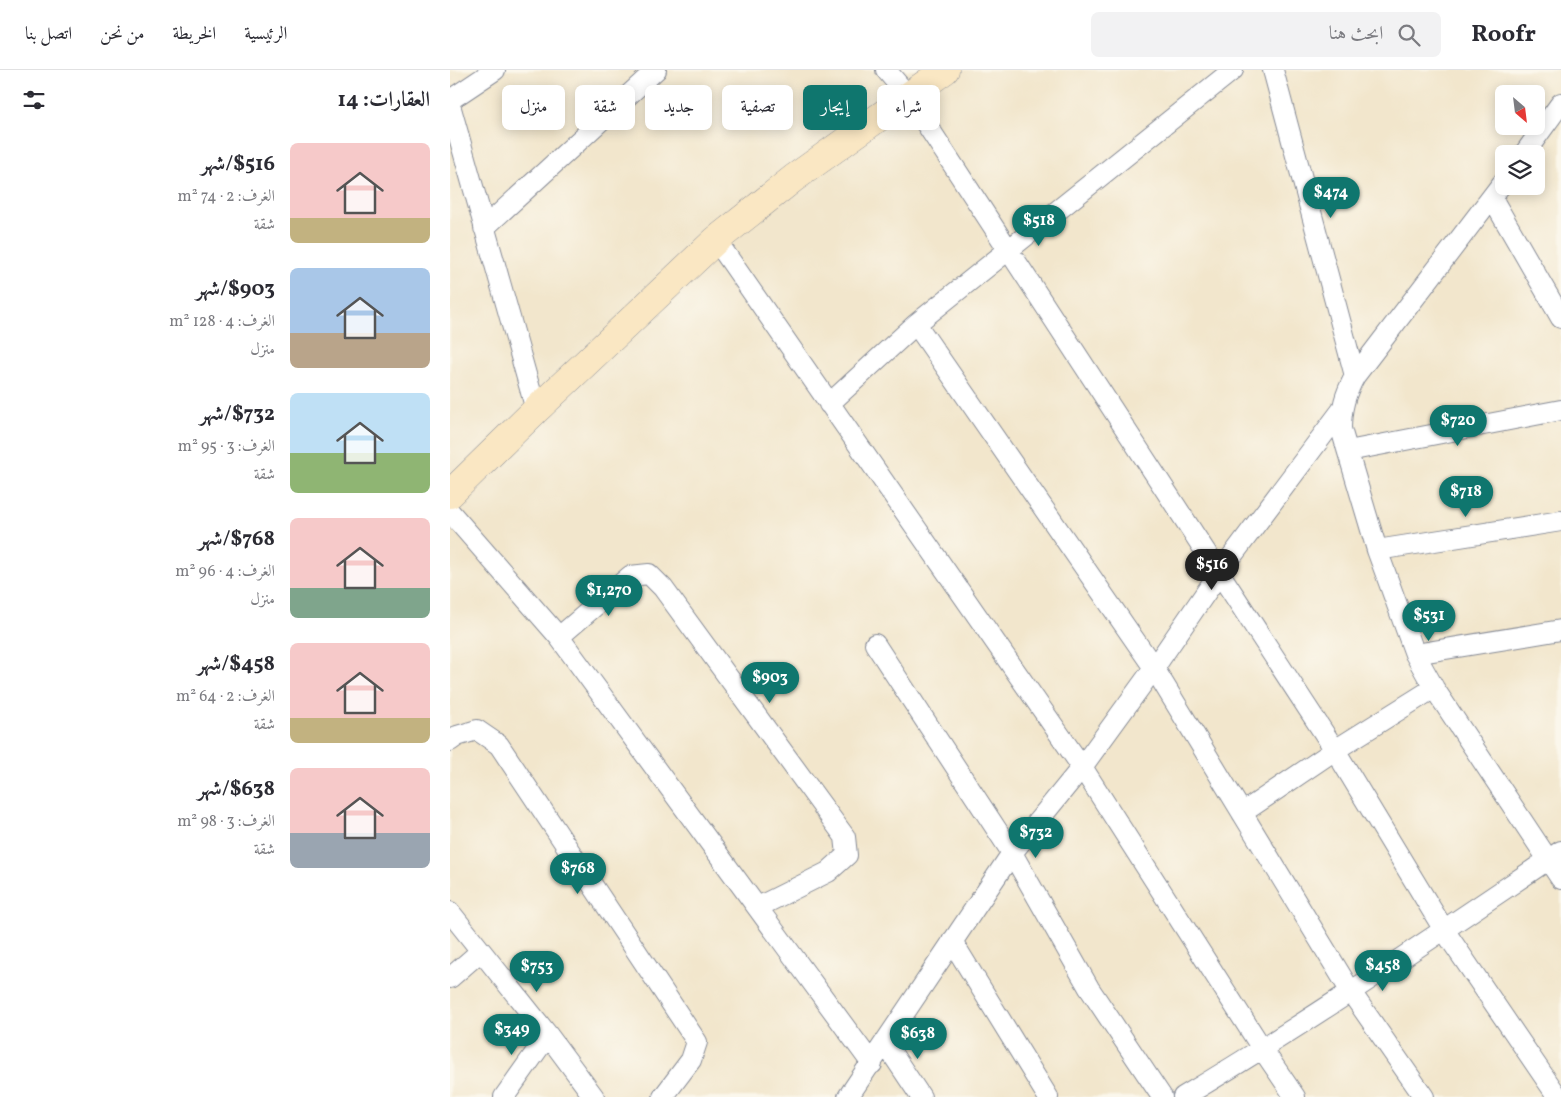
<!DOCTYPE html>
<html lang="ar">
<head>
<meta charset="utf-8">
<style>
  body { margin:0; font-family:Vollkorn,Amiri,serif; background:#f2f2f3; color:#2b2b33; direction:rtl; height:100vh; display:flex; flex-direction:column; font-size:19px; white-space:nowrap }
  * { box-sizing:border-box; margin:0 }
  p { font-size:16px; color:#7c7c81 }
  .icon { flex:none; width:28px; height:28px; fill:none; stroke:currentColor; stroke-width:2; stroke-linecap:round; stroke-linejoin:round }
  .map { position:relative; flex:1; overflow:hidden; direction:ltr }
  .drawer { display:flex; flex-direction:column; background:#fff; width:450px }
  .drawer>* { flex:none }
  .hud { position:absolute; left:15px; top:15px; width:475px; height:45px; direction:rtl; display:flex; gap:10px }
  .needle { width:32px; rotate:152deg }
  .fabs { position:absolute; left:1045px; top:15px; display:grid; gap:10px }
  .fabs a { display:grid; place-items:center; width:50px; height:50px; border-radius:8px; background:#fff; box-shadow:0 2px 12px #0003; font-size:25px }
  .price { position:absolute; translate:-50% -42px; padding:0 11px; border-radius:18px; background:#0f766e; color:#fff; font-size:16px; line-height:32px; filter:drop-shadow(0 1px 2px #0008) }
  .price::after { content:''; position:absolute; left:50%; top:30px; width:15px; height:11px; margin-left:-8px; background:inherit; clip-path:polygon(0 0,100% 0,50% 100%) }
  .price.current { background:#222; color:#fff }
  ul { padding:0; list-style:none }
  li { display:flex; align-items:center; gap:15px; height:125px; padding:0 20px }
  li span { display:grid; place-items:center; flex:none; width:140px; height:100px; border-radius:8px; color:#555 }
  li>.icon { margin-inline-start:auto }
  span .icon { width:60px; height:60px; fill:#fffc; stroke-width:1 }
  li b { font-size:21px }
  h2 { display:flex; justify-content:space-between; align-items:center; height:60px; padding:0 20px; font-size:21px }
  .chip { padding:0 18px; border-radius:8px; background:#fff; box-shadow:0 2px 12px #0003; font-size:18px; line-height:45px }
  .chip.current { background:#0f766e; color:#fff }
  header { display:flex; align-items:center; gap:30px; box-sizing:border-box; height:70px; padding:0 25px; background:#fff; border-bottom:1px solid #e1e1e2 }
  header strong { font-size:24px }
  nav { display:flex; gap:28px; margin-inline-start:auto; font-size:18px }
  .search { width:350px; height:45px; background:#f2f2f3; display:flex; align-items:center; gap:12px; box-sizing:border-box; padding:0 18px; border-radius:8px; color:#7c7c81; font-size:19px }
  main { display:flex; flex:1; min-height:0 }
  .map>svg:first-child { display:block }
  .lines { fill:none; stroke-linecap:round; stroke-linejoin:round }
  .street-casing { stroke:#868a95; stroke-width:22 }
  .secondary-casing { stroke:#868a95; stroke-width:29 }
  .street { stroke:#fff; stroke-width:20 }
  .secondary { stroke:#fae7c3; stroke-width:28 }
</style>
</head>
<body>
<header>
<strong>Roofr</strong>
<div class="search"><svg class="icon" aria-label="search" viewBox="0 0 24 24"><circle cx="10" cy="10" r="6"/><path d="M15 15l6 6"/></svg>ابحث هنا</div>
<nav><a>الرئيسية</a><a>الخريطة</a><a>من نحن</a><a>اتصل بنا</a></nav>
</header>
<main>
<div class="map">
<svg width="1111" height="1027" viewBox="0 0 1111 1027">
  <rect width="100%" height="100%" fill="#fbf7ec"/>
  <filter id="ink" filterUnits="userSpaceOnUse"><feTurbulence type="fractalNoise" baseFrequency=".02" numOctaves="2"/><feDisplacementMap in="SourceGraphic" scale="10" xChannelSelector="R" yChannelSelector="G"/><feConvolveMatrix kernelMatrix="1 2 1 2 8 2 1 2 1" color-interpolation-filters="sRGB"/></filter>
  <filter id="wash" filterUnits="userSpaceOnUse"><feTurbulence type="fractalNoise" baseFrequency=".0096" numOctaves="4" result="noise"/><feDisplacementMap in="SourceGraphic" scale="20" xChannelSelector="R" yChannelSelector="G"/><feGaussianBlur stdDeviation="1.12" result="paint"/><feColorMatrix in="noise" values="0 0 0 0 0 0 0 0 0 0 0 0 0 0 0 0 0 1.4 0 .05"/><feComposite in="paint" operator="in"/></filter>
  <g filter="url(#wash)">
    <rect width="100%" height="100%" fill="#f2e6cc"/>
  </g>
  <g filter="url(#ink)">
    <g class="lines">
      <defs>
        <path id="street" d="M436 0 458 26 885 680 994 860 1108 1027
          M823 0 905 306
          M0 30 45 0
          M0 35 86 340
          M1074 84 1111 33
          M1054 111 905 306C895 324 891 339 891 359L927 480 965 584 984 618 1111 809
          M1042 128 1111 248
          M34 158 206 0
          M266 170 632 697 813 980 845 1027
          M466 254 704 598 901 922 974 1027
          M379 334 466 254 783 0
          M898 381 1111 340
          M0 442 109 567 422 994
          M927 480 1111 451
          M109 567 180 506 199 504 213 518 395 767 397 785 378 802 308 837
          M425 574 562 783 639 918 712 1027
          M965 584 1111 560
          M0 671 7 666 27 660 49 675 247 972 241 990 213 1027
          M792 743 885 680 984 618
          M0 842 98 965 144 1027
          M502 871 598 1027
          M0 908 31 881
          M435 973 471 1027
          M54 1027 98 965
          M398 1027 562 783 632 697 704 598 770 502 891 341
          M733 1027C862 950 986 865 1111 781"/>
        <path id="secondary" d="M0 424 86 340 266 170 344 108 495 0"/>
      </defs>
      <use href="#street" class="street-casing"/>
      <use href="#secondary" class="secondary-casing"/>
      <use href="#street" class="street"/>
      <use href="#secondary" class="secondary"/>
    </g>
  </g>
</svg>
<div class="fabs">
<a><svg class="needle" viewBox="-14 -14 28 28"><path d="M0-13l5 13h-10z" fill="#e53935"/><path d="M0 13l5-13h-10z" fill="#7c7c81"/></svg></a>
<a><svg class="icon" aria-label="layers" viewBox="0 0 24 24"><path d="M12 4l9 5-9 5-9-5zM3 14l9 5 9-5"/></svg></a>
</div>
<b class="price" style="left:881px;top:149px">$474</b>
<b class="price" style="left:589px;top:177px">$518</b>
<b class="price" style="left:1008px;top:377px">$720</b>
<b class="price" style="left:1016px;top:448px">$718</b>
<b class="price current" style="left:762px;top:521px">$516</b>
<b class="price" style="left:159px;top:547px">$1,270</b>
<b class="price" style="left:979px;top:572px">$531</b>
<b class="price" style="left:320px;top:634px">$903</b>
<b class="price" style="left:586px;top:789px">$732</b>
<b class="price" style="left:128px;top:825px">$768</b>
<b class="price" style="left:933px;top:922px">$458</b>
<b class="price" style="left:87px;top:923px">$753</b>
<b class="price" style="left:62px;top:986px">$349</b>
<b class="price" style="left:468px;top:990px">$638</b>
<div class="hud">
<a class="chip">شراء</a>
<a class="chip current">إيجار</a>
<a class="chip">تصفية</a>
<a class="chip">جديد</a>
<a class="chip">شقة</a>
<a class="chip">منزل</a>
</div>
</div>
<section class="drawer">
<h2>العقارات: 14<svg class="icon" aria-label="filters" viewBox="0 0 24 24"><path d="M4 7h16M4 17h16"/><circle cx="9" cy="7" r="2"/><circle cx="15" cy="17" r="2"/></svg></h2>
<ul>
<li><span style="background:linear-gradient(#f6c9c9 75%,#c2b280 0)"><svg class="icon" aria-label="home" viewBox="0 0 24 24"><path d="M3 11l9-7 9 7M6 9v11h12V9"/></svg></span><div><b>$516/شهر</b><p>الغرف: 2 · 74 m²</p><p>شقة</p></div></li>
<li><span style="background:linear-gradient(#a9c7e8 65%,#b9a48a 0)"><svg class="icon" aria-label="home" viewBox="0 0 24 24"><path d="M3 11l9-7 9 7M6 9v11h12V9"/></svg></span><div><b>$903/شهر</b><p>الغرف: 4 · 128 m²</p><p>منزل</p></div></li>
<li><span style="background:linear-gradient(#bfe0f5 60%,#8fb573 0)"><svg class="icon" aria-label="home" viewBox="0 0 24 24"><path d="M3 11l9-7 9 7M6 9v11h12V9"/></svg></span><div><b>$732/شهر</b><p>الغرف: 3 · 95 m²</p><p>شقة</p></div></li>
<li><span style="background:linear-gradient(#f6c9c9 70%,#7fa58c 0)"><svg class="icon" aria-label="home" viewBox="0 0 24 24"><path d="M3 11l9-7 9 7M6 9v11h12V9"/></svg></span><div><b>$768/شهر</b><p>الغرف: 4 · 96 m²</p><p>منزل</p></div></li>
<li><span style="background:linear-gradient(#f6c9c9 75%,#c2b280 0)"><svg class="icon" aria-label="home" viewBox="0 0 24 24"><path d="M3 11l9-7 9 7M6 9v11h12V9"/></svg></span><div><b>$458/شهر</b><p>الغرف: 2 · 64 m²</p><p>شقة</p></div></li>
<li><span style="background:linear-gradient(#f6c9c9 65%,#9aa5b1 0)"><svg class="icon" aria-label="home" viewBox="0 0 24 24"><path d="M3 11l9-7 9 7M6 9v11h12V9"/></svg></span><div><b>$638/شهر</b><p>الغرف: 3 · 98 m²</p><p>شقة</p></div></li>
</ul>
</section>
</main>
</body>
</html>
